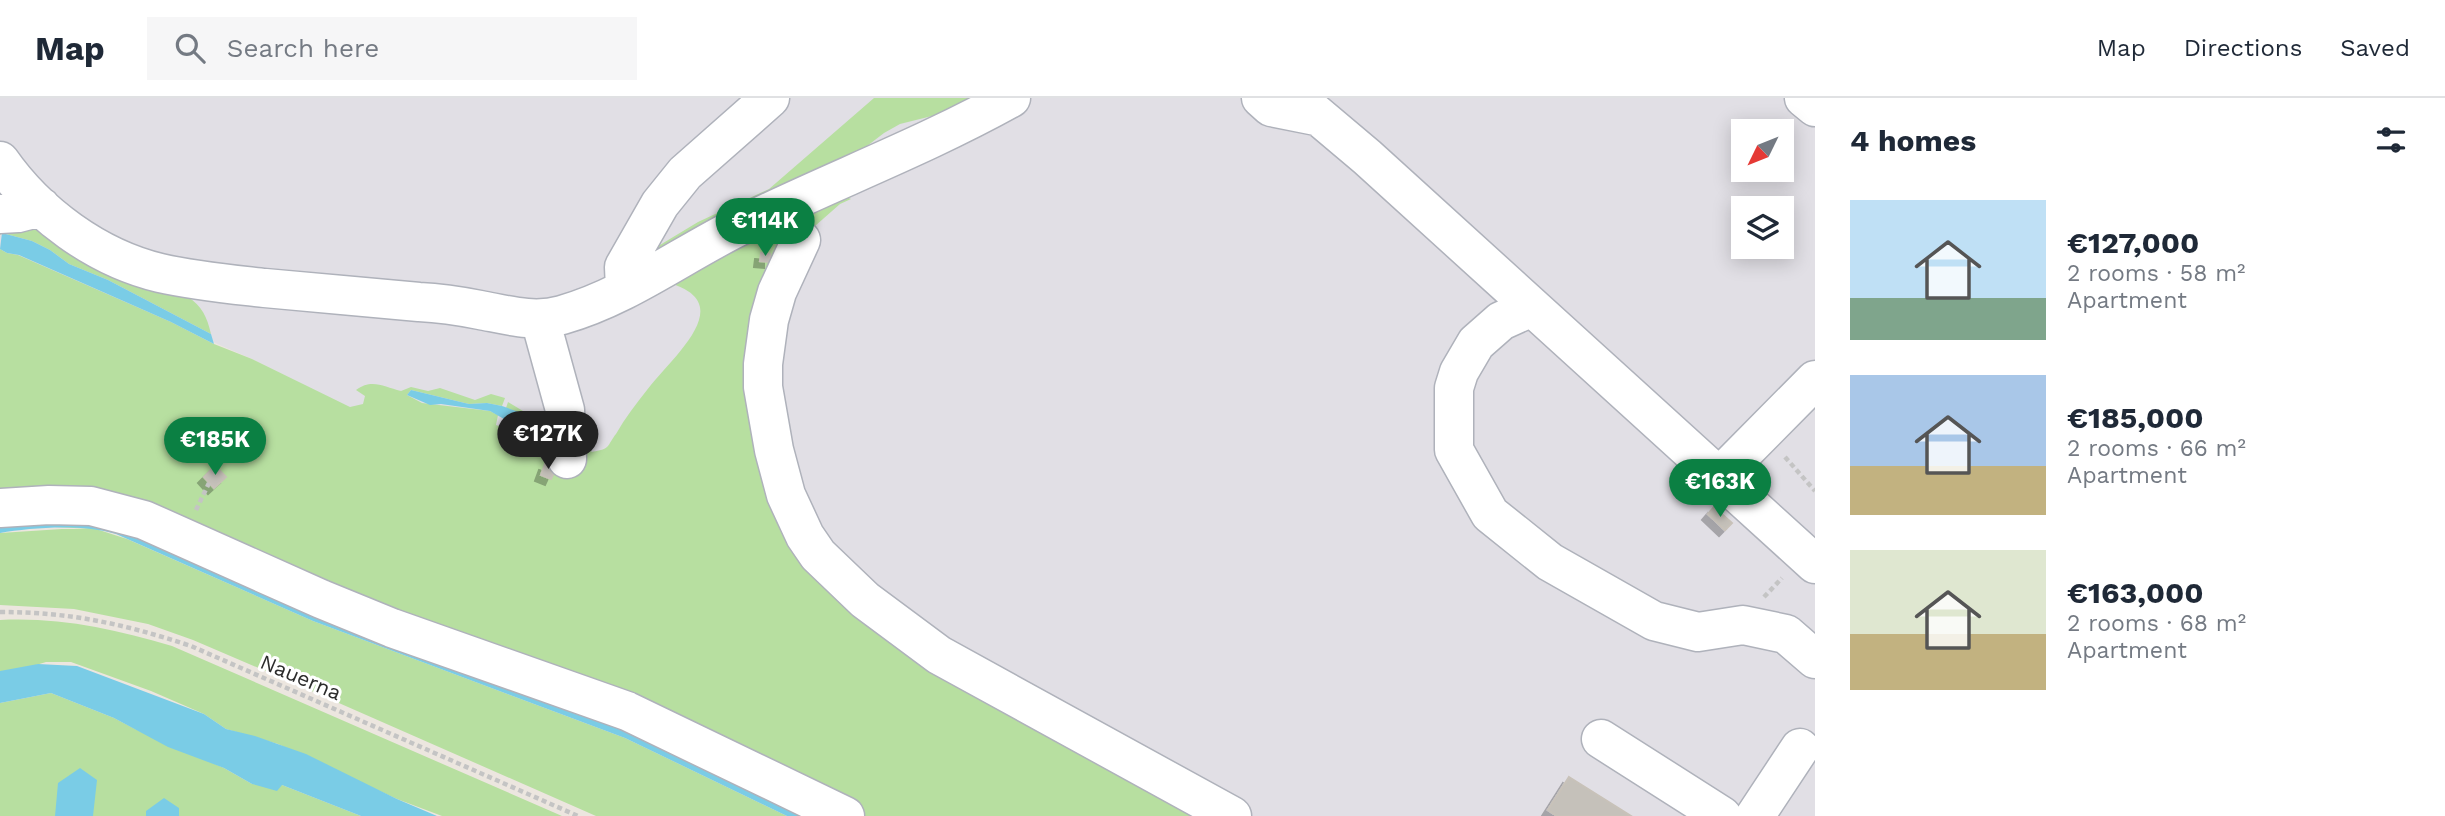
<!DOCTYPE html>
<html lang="en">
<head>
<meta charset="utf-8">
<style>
  body { margin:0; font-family:"Work Sans",sans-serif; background:#f6f6f7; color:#1f2937; height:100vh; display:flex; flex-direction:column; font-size:26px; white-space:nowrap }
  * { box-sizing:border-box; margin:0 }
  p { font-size:23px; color:#747a83 }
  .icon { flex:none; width:38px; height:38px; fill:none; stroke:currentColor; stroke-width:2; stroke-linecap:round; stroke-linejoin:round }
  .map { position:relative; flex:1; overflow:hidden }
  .sheet { display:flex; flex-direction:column; background:#fff; width:630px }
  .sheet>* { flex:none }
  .needle { width:46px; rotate:227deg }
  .controls { position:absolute; left:1731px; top:21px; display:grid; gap:14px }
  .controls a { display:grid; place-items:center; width:63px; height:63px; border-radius:0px; background:#fff; box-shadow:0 4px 18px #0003; font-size:35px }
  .price { position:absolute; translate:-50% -60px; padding:0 16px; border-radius:24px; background:#0b8043; color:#fff; font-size:23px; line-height:46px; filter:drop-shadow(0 2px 4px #0008) }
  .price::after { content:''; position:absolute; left:50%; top:42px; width:21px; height:16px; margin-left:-10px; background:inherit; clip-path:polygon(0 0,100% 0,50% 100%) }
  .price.active { background:#222; color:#fff }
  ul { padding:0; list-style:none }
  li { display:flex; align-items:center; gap:21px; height:175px; padding:0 35px }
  li span { display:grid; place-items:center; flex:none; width:196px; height:140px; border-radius:0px; color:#555 }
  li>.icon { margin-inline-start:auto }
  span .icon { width:84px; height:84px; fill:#fffc; stroke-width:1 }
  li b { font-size:30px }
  h2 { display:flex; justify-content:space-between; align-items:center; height:84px; padding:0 35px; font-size:30px }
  header { display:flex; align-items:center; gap:42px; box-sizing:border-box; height:98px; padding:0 35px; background:#fff; border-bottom:2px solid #e0e1e3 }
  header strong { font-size:33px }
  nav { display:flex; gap:38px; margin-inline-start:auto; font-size:24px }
  .search { width:490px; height:63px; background:#f6f6f7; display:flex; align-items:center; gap:18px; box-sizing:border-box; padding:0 24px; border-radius:0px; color:#747a83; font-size:26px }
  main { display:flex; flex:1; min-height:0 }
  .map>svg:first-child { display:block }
  .industrial { fill:#e1dfe5; fill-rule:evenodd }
  .green { fill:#b7dfa0 }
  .water { fill:#7acce6 }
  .building { fill:#c5c1ba; stroke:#c8c2b9; stroke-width:2; filter:url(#shadow) }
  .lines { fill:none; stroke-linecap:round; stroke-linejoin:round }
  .minor-casing { stroke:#afb2bb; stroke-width:41 }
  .path { stroke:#c4c4c4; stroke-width:4.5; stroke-dasharray:5 3.5; stroke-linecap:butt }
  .minor { stroke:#fff; stroke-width:38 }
  .labels { text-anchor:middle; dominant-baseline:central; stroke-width:6; stroke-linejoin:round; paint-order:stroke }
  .street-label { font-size:21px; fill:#2c2c2c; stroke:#fff }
</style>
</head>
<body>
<header>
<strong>Map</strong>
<div class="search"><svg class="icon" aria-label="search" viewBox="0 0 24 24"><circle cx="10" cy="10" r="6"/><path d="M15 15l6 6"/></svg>Search here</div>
<nav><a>Map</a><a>Directions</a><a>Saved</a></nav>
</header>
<main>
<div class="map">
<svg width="1815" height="718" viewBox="0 0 1815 718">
  <defs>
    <filter id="shadow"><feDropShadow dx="-6" dy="6" stdDeviation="0" flood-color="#0004"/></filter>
  </defs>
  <rect width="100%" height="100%" fill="#ece6df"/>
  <path class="industrial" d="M0 0H1815V718H1216L330 300 252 261 0 151ZM1743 33H1782V72H1743ZM1743 110H1782V149H1743Z"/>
  <path class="green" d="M874 0H985L968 9 900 26 884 35 837 71 646 170 650 153 698 124 769 91Z
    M843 97 851 101 840 106 815 128 794 139 762 219 799 447 1216 718H811L622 628 129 433 0 426V151L7 155 18 157 171 224 214 246 252 261 350 309 363 306 365 298 356 292C372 280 384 289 401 293L411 289 428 293 440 290 475 302 491 296 505 300 502 308 487 305 469 306 411 292 407 297 422 305 490 313 498 317 496 327 502 329 504 321 539 333 542 340 547 324 506 310 508 304 523 313 548 318 592 354C596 353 604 352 607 349 610 346 613 339 616 336 625 320 636 306 647 292 676 255 746 199 656 182Z
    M31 125 188 199C202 208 207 219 211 236L108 182 69 166 50 152 32 143 2 135 0 137V126Z
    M62 431H96L127 441 313 523 625 640 787 718H596L282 580 193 542 148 526 74 511 0 507V435Z
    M0 522C59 519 115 531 172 548L562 718H442L397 701 278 646 226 631 204 616 151 593 71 564H46L0 578Z
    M51 595 114 620 135 631 224 670 252 686 282 687 361 718H0V605Z"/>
  <path class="water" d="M2 135 32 143 50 152 69 166 108 182 211 236 214 246 171 224 19 157 7 155 0 151Z
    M411 292 469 306 487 305 502 308 547 324 542 341 537 340 539 333 504 321 490 313 441 306 430 307 407 297Z
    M104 424 595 617 811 718H787L625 640 313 523 116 436C85 426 33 429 0 435V426Z
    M38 566 77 568 204 616 226 631 255 638 306 656 397 701 437 718H361L282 687 277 693 252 686 224 670 168 649 114 620 51 595 0 605V573Z
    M80 670 97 682 93 718H55L58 685Z
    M164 700 179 710V718H146V713Z"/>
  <path class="building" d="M761 155 770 156V164L760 163Z
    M545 366 556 370 551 381 541 377Z
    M215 368 226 379 214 390 204 379Z
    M1714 409 1732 425 1725 432 1708 416Z
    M1569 679 1631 718H1557L1548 712Z"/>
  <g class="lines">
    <defs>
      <path id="minor" d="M1261 0 1271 9 1316 18
        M1297 0 1367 59 1815 466
        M1804 0 1815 9
        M0 63C37 116 97 160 160 175 195 183 229 186 265 190 316 195 368 199 419 204 440 205 460 208 480 212 507 217 534 225 562 217 626 199 681 157 740 128 829 84 923 49 1011 0
        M0 116 18 115 41 109
        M801 142 777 194 769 222 763 266V289L774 352 786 397 805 438 818 457 865 502 939 557 1232 718
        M625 191 624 169 660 106 685 75 770 0
        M1532 209 1501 223 1476 245 1459 274 1454 290V352L1490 416 1550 464 1654 523 1698 534 1743 527 1786 536 1815 561
        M540 221 565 312 567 361
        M1719 379 1815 282
        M0 410 49 407 91 408 144 422 321 501 392 530 627 613 845 718
        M1601 641 1722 718
        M1755 718 1800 650"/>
    </defs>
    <use href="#minor" class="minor-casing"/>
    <path class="path" d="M1785 359 1815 393
      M196 412 209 385
      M1764 499 1782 480
      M0 514C71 514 124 526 191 548L578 718"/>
    <use href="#minor" class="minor"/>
  </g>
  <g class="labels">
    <g class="street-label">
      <text transform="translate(301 579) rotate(23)">Nauerna</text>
    </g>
  </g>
</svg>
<div class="controls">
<a><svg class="needle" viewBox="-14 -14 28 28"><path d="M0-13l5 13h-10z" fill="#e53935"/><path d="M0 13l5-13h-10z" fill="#747a83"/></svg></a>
<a><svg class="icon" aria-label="layers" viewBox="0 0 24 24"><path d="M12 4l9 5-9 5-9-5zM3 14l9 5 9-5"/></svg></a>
</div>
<b class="price" style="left:765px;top:160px">€114K</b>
<b class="price active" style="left:548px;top:373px">€127K</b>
<b class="price" style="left:215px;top:379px">€185K</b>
<b class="price" style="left:1720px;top:421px">€163K</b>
</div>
<section class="sheet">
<h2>4 homes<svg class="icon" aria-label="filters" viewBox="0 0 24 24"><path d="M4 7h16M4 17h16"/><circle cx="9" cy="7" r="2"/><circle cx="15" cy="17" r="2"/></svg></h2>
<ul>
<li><span style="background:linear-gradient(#bfe0f5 70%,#7fa58c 0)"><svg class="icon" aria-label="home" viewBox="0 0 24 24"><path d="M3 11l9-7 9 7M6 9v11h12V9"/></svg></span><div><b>€127,000</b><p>2 rooms · 58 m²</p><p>Apartment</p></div></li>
<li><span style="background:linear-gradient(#a9c7e8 65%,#c2b280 0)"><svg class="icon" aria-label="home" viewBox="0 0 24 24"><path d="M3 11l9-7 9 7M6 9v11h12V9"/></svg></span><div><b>€185,000</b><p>2 rooms · 66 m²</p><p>Apartment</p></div></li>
<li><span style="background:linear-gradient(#dfe7d0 60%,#c2b280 0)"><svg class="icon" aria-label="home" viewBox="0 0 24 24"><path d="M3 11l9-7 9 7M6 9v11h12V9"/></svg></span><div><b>€163,000</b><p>2 rooms · 68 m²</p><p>Apartment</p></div></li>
</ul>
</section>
</main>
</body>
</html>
